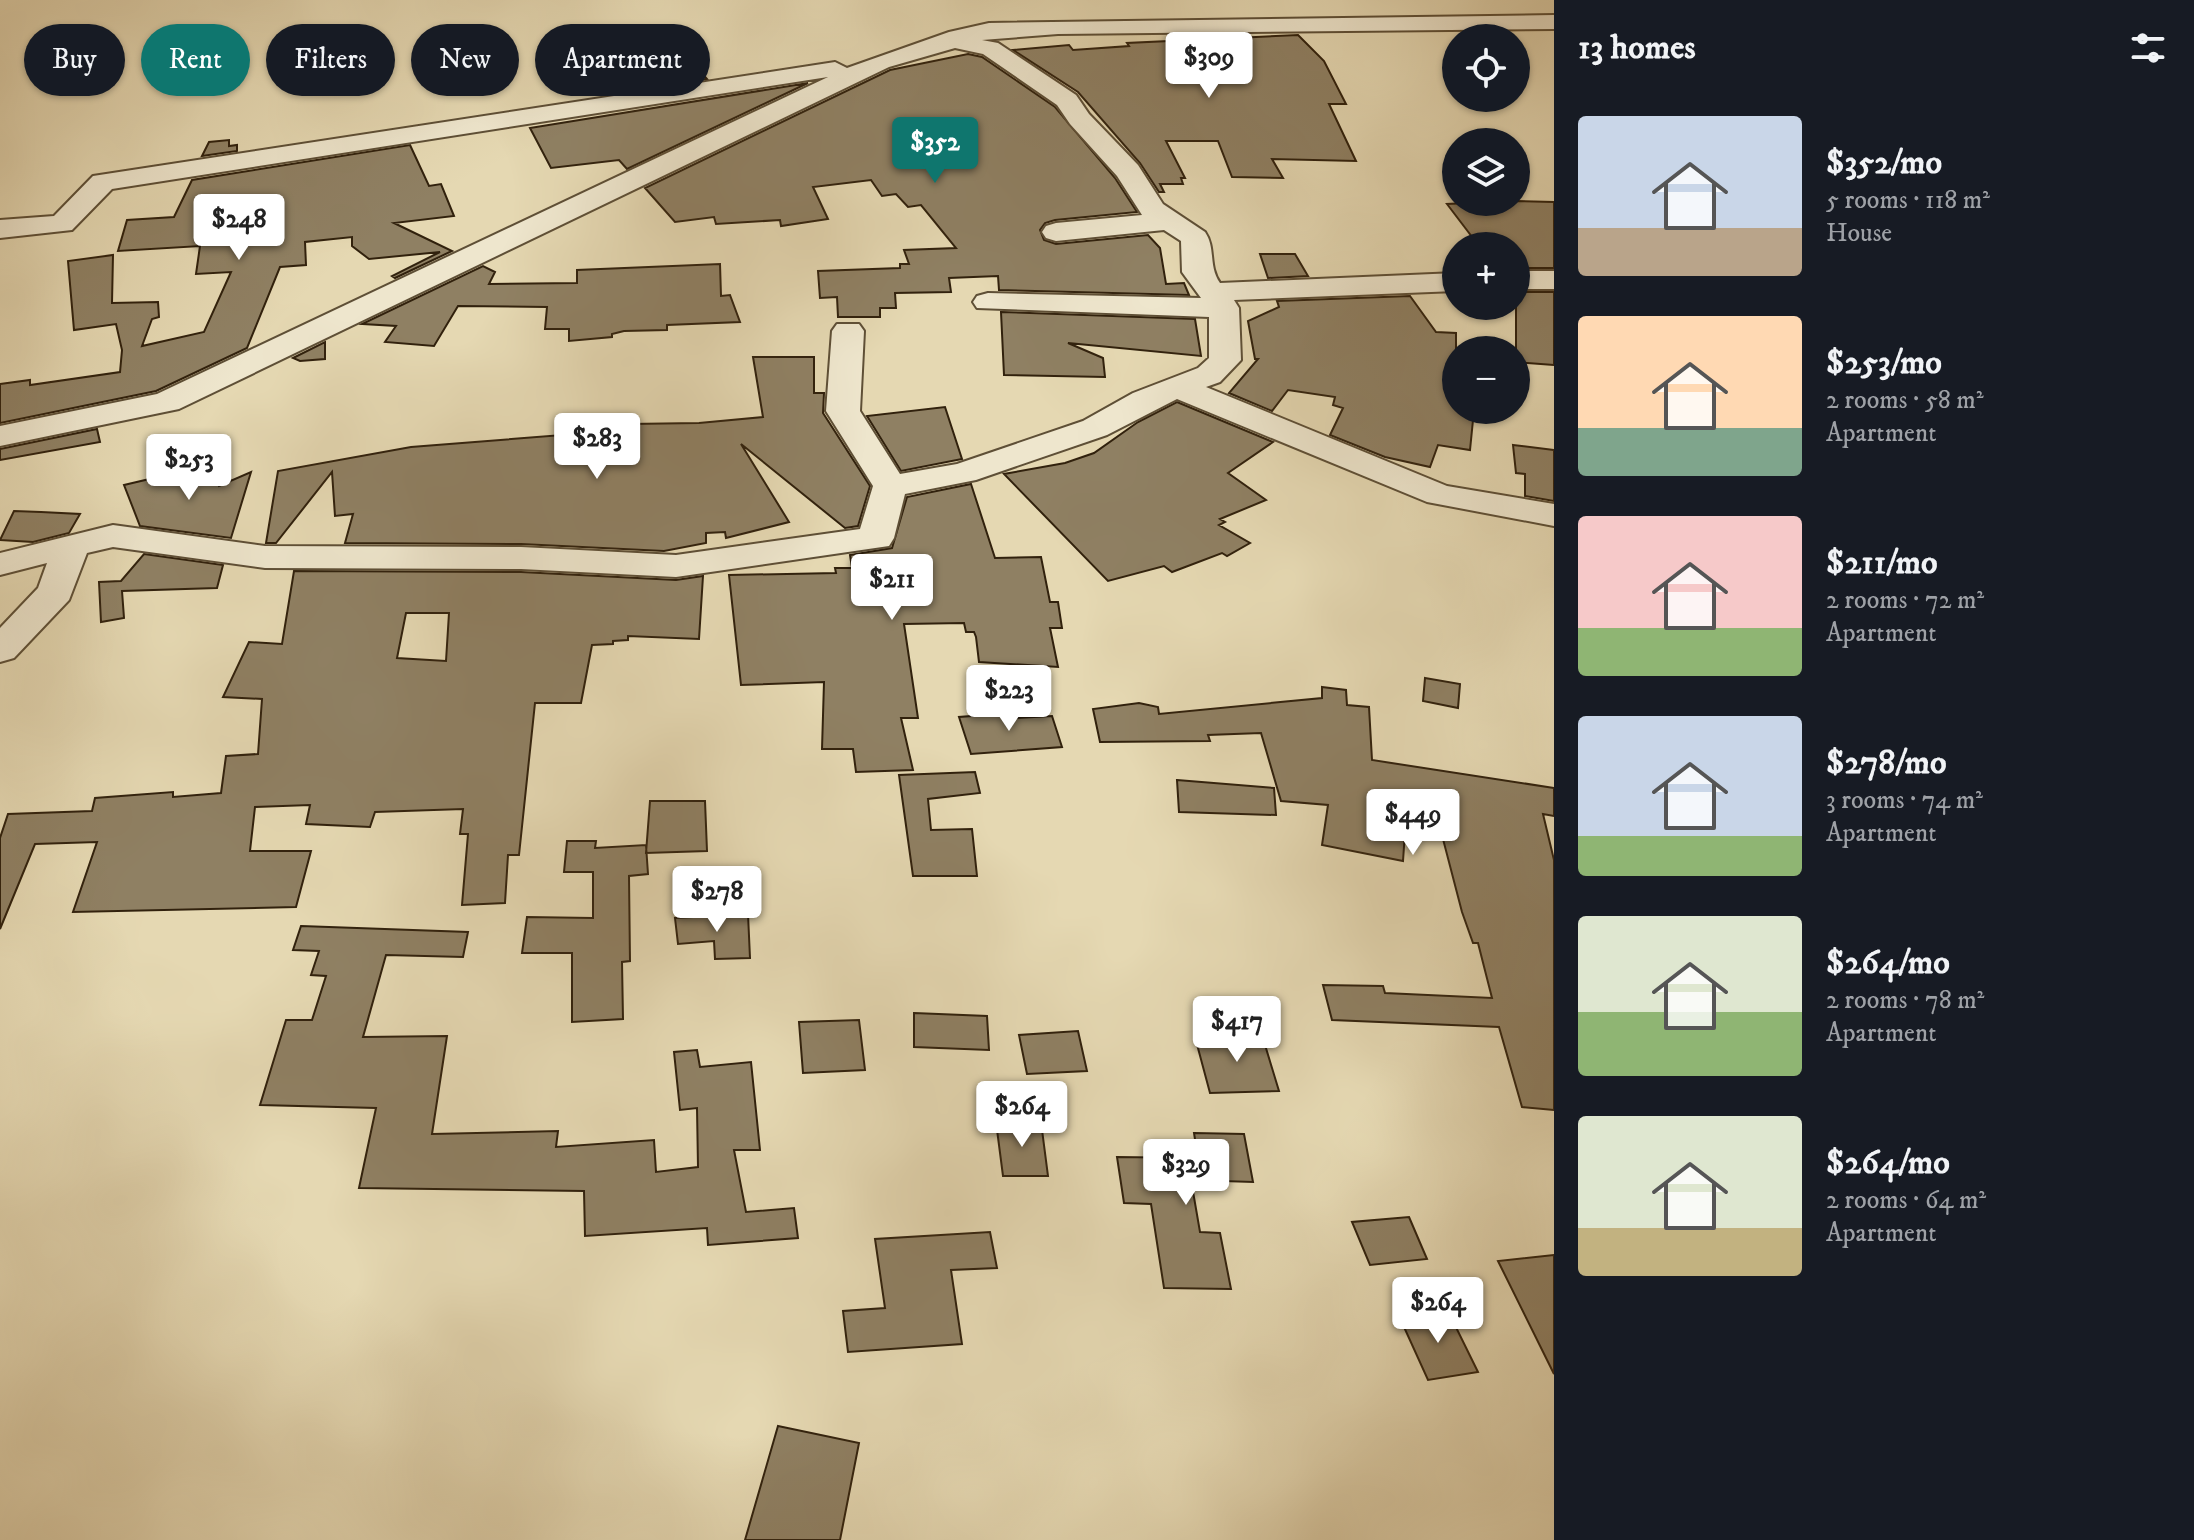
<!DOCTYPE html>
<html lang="en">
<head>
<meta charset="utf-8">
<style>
  body { margin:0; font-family:"IM FELL DW Pica",serif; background:#242831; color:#f1f3f6; height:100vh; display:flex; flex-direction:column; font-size:30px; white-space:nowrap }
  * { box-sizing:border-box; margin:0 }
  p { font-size:26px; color:#9ea1a6 }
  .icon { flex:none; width:44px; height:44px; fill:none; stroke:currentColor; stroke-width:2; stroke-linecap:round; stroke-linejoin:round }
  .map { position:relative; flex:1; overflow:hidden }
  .drawer { display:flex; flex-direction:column; background:#171b24; width:640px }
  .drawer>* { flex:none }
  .top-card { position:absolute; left:24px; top:24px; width:760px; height:72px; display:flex; gap:16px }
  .tools { position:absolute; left:1442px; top:24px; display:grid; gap:16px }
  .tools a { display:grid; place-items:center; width:88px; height:88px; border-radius:50%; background:#171b24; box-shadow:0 2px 6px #0004; font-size:40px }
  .price { position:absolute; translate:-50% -68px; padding:0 18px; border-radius:8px; background:#fff; color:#222; font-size:26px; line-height:52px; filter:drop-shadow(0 2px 4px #0008) }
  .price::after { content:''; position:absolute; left:50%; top:48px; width:24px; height:18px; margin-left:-12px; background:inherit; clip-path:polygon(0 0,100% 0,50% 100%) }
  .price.selected { background:#0f766e; color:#fff }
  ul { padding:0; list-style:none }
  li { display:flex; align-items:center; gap:24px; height:200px; padding:0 24px }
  li span { display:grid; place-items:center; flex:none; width:224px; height:160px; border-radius:8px; color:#555 }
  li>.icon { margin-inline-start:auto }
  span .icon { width:96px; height:96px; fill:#fffc; stroke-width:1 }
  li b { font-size:34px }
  h2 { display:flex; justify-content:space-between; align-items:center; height:96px; padding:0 24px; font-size:34px }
  .chip { padding:0 28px; border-radius:36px; background:#171b24; box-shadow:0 2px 6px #0004; font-size:28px; line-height:72px }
  .chip.selected { background:#0f766e; color:#fff }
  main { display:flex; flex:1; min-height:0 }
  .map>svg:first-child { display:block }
  .building { fill:#8f8063; stroke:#31210d; stroke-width:2; fill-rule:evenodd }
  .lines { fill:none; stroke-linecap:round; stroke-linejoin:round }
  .minor-casing { stroke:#5e4f36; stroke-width:4 }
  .minor { fill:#eee6cd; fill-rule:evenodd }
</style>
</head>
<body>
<main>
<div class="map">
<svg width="1554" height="1540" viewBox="0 0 1554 1540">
  <rect width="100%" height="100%" fill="#e5d8b2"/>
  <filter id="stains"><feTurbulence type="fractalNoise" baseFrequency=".0025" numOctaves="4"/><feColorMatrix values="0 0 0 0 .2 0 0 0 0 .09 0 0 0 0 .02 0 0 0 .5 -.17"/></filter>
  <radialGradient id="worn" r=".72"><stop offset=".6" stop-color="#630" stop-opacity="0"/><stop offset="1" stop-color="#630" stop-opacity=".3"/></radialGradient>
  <path class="building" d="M1298 35 1324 61 1346 104H1329L1356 161 1272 159 1283 178 1232 177 1218 141H1166L1185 178H1181L1183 184H1160L1164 192H1159L1140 163 1078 92 1013 50 1069 45 1073 50 1129 46 1127 43Z
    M968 54 982 57 1055 107 1115 178 1137 212 1055 220 1045 223 1040 230 1044 240 1056 244 1148 235 1160 248 1166 284 1184 283 1189 295 999 290 998 276 949 278 951 292 895 293 896 308H880V317H838L837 297 820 298 818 271 900 268V264H909L904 250 956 248 921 205 908 207 896 194 882 196 871 180 813 187 828 219 781 226 780 220 716 224 714 217 675 222 645 188 890 70Z
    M691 61 707 79 676 83 660 65Z
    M808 83 627 169 619 160 551 168 530 128Z
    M229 140V146L237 145V151L202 156 209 142Z
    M410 145 429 186 441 184 454 216 394 223 452 251 395 278 392 276 440 252 369 259 352 246V237L305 242 306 265 280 267 247 348 156 391 0 423V384L30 380V385L120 372 122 350 116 324 74 330 68 261 113 255 112 303 158 302 159 317 152 319 142 346 204 332 231 272 196 274 200 246 118 251 127 220 174 217 192 180Z
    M1516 201 1554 202V268H1516V246H1479L1447 204Z
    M1260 254H1295L1308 276 1268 278Z
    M720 264 721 296 730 295 740 322 667 325V330L624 331 612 334V337L569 341V329H545L547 307 458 306 434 346 385 342 396 326 362 324 483 266 495 272 489 284 577 283V270Z
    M1516 292H1554V365L1516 362Z
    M1410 296 1436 332 1456 333V410H1474L1470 450 1438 445 1430 467 1385 457 1330 435 1343 408 1333 405 1335 397 1288 390 1272 411 1229 393 1258 359H1255L1248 321 1279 307 1277 301Z
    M1001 312 1195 319 1201 356 1068 343 1103 358 1105 377 1004 375Z
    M325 342V359L300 361 293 358Z
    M753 357H814V393H824L823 413 870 486 858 526 845 528 741 444 789 522 726 538 725 532 706 533V543L664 551 521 544 345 543 353 514 335 516 332 472 276 543H266L278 471 411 447 562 435 563 439 577 438 578 455 628 451 629 424 699 423 763 417Z
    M1177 402 1273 442 1228 473 1266 500 1220 519 1225 522 1219 525 1250 543 1227 556 1222 553 1172 572 1164 566 1108 581 1004 474 1065 463 1094 453 1138 422Z
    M945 407 962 459 901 471 867 416Z
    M97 429 100 442 0 460V449Z
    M1513 445 1554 450V501L1525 496V474L1516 473Z
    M209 465 219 486 251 472 231 538 140 526 124 485Z
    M971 484 995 558 1041 557 1050 602H1058L1062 628H1050L1058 667 979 662 976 637 974 632H966L964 623 904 624 918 718H901L913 770 856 772 853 749H822L824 682 741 685 729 575 836 573 835 568H852L850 555 892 548 907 497Z
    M14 511 41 512 80 514 69 533 33 542 0 540Z
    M144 554 223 565 217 588 122 591 124 618 101 622 99 582 121 581Z
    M294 571 521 572 676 580 703 576 699 639 628 636V640L613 641V644L592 645 581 703H535L519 855H508L505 903 462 905 468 834H460L463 809 375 812 370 827 306 824 310 805 255 807 250 851H311L296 907 73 912 97 842 35 844 0 929V838L8 814 92 811 95 798 173 792V797L221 793 226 756 258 754 262 699 223 697 249 642 282 644ZM406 613H449L446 661 397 658Z
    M1425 678 1460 684 1458 708 1423 701Z
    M1322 687 1346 690 1347 705 1369 707 1372 760 1554 788V816L1543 814 1554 860V1110L1522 1107 1499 1027 1332 1020 1323 985 1383 986 1385 993 1492 998 1478 943H1473L1462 912 1443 839 1405 832 1403 861 1322 845 1328 805 1281 801 1261 733 1208 735 1210 741 1100 742 1093 709 1139 703 1158 707 1159 714 1322 698Z
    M1012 713 1014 718 1052 716 1062 747 971 754 959 717Z
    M975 772 980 793 928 799 931 830 972 829 977 876H913L899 775Z
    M1177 780 1274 788 1276 815 1179 812Z
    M650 801H705L707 851 646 853Z
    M567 841H596L595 848 646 845 648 874 629 876 630 961 622 962 623 1019 572 1022V953H522L527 917 593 918V872H564Z
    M748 914 750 958 715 959 714 941 678 944 675 918Z
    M301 926 468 932 463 957 386 955 363 1037 447 1036 432 1134 558 1131 556 1147 654 1140 656 1172 698 1167 697 1108 680 1110 674 1052 697 1050 700 1067 751 1062 760 1150H734L746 1212 794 1208 798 1238 708 1245 707 1228 585 1236 584 1191 359 1188 376 1108 260 1105 286 1020H312L326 976 311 975 319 951 293 950Z
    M914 1013 987 1016 989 1050 914 1047Z
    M859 1020 865 1070 803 1073 799 1022Z
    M1078 1031 1087 1071 1027 1074 1019 1035Z
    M1262 1035 1279 1091 1210 1093 1195 1037Z
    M996 1122H1041L1048 1176H1003Z
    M1194 1133 1244 1134 1253 1182 1191 1180 1200 1232 1220 1233 1231 1289 1164 1288 1151 1204 1124 1203 1117 1157 1198 1158Z
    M1409 1217 1427 1259 1370 1265 1352 1222Z
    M990 1232 997 1268 951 1270 962 1344 848 1352 843 1311 885 1308 875 1239Z
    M1554 1255V1374L1498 1261Z
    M1447 1309 1478 1372 1428 1380 1399 1316Z
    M778 1426 859 1443 840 1540H745Z"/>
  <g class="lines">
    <defs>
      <path id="minor" d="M1554 15V29L1058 34 982 40 998 43 1076 95 1089 114 1138 165 1163 204 1205 232C1216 248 1208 266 1220 283L1456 273V291L1234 300 1239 308 1241 360 1220 382 1206 387 1447 486 1554 504V526L1427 502 1177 399 1107 435 976 480 905 494 894 538 889 546 676 577 521 569 265 568 113 547 87 553 69 600 14 658 0 662V628L38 588 47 563 0 575V553L113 525 265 546 521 547 676 555 860 529 873 486 826 411 832 331 837 324H859L864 331 860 411 900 474 957 464 1083 421 1133 393 1198 368 1209 358V317L977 308 973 302 977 296 988 293 1201 298 1182 272 1181 241 1164 230 1056 241 1046 238 1042 232 1046 226 1056 223 1142 215 1117 176 1070 124 1057 105 983 54 955 48 889 67 179 409 0 446V426L157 394 828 77 112 189 72 230 0 238V220L54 216 93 176 835 62 847 68 949 32 989 23Z
        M1516 271H1554V289H1516Z"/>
    </defs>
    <use href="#minor" class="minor-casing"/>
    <use href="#minor" class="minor"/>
  </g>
  <rect width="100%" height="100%" filter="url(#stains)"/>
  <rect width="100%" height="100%" fill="url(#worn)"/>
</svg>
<div class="tools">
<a><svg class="icon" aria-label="locate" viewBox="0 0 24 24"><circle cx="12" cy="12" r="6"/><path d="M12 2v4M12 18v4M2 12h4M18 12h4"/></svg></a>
<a><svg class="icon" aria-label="layers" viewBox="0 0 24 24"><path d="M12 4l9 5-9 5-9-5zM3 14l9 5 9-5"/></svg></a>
<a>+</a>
<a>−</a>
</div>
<b class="price" style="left:1209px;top:100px">$309</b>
<b class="price selected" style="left:935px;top:185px">$352</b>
<b class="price" style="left:239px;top:262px">$248</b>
<b class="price" style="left:597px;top:481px">$283</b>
<b class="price" style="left:189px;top:502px">$253</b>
<b class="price" style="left:892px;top:622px">$211</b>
<b class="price" style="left:1009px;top:733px">$223</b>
<b class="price" style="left:1413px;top:857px">$449</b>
<b class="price" style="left:717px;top:934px">$278</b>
<b class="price" style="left:1237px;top:1064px">$417</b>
<b class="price" style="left:1022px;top:1149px">$264</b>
<b class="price" style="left:1186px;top:1207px">$329</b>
<b class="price" style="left:1438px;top:1345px">$264</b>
<div class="top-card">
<a class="chip">Buy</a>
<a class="chip selected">Rent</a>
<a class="chip">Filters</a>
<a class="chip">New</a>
<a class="chip">Apartment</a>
</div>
</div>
<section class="drawer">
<h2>13 homes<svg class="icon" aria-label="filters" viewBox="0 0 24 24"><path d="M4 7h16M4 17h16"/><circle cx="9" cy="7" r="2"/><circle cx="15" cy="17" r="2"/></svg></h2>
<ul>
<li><span style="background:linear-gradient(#c9d6e8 70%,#b9a48a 0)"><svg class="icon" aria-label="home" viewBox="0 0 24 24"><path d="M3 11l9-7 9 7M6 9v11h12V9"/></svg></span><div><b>$352/mo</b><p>5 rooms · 118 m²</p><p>House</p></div></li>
<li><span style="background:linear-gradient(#ffd9b3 70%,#7fa58c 0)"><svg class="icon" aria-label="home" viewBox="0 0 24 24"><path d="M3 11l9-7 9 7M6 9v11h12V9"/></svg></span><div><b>$253/mo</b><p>2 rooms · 58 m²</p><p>Apartment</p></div></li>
<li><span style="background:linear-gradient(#f6c9c9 70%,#8fb573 0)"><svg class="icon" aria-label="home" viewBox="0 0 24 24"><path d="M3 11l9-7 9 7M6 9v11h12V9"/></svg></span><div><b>$211/mo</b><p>2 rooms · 72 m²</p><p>Apartment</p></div></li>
<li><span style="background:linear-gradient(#c9d6e8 75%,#8fb573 0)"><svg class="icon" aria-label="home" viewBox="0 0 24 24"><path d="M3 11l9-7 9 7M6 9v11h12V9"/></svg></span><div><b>$278/mo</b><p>3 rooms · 74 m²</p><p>Apartment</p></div></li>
<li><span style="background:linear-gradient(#dfe7d0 60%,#8fb573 0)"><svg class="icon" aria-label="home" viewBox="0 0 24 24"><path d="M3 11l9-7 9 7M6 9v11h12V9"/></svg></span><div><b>$264/mo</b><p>2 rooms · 78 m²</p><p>Apartment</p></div></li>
<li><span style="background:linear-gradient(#dfe7d0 70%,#c2b280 0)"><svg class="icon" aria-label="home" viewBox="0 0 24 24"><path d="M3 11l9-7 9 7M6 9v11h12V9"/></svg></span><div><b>$264/mo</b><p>2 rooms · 64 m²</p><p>Apartment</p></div></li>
</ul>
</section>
</main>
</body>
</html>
